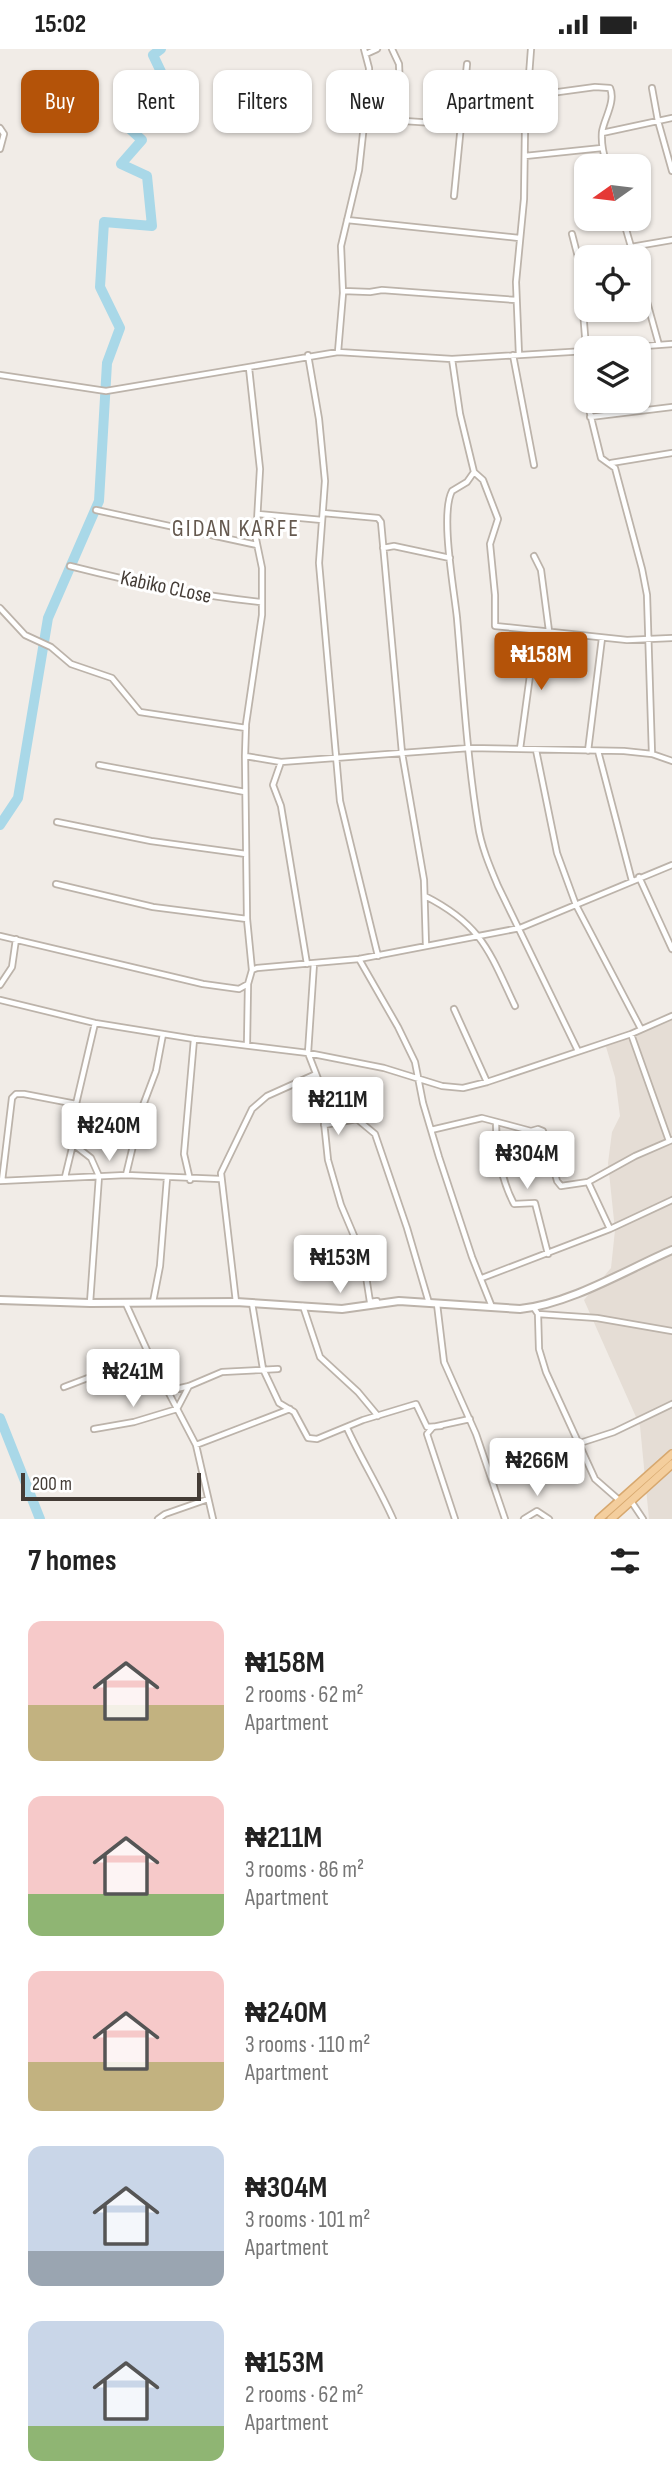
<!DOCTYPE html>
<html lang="en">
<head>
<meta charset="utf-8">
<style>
  body { margin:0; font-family:"Sofia Sans Condensed",sans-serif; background:#f2f2f2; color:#222; height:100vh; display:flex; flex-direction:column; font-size:26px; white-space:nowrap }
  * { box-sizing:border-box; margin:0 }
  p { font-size:23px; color:#767676 }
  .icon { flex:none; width:38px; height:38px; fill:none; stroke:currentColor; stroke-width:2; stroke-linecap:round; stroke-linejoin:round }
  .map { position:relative; height:1470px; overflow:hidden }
  .side { display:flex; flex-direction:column; background:#fff; flex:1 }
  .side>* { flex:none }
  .hud { position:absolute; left:21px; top:21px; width:630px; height:63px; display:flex; gap:14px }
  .needle { width:46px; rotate:256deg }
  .buttons { position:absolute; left:574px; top:105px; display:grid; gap:14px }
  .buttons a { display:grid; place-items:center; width:77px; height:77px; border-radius:14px; background:#fff; box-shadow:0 2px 5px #0004; font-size:35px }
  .scale { position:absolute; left:21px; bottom:18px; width:180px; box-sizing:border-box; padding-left:7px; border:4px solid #443c36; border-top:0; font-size:19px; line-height:24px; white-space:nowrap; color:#443c36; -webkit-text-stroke:5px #fff; paint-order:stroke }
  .price { position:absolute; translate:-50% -60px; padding:0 16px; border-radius:7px; background:#fff; color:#222; font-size:23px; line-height:46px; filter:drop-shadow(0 2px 4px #0008) }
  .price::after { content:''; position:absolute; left:50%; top:42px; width:21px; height:16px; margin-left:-10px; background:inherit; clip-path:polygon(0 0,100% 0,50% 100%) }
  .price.active { background:#b45309; color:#fff }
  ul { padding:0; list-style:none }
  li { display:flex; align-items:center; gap:21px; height:175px; padding:0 28px }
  li span { display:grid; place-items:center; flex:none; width:196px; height:140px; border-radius:14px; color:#555 }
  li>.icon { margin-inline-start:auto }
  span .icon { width:84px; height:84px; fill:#fffc; stroke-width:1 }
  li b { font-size:30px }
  h2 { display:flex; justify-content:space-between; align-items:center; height:84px; padding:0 28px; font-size:30px }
  .chip { padding:0 24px; border-radius:14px; background:#fff; box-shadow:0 2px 5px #0004; font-size:24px; line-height:63px }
  .chip.active { background:#b45309; color:#fff }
  .status { display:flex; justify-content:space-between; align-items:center; height:49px; padding:0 35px; background:#fff; direction:ltr }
  .status svg { height:19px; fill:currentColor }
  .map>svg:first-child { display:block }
  .residential { fill:#e5ddd5 }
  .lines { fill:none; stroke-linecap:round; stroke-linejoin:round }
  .river { stroke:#a9d8e8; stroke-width:10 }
  .minor-casing { stroke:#bcb3aa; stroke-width:8 }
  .tertiary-casing { stroke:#bcb3aa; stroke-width:10 }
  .primary-casing { stroke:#d7a86f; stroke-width:10 }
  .minor { stroke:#fff; stroke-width:4.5 }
  .tertiary { stroke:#fff; stroke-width:6 }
  .primary { stroke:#f4ce9d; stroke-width:7 }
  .labels { text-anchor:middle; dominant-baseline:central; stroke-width:6; stroke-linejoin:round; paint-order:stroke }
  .street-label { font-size:21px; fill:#443c36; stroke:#fff }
  .quarter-label { font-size:24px; letter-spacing:2px; fill:#65594f; stroke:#fff }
</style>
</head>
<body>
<div class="status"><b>15:02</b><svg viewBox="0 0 49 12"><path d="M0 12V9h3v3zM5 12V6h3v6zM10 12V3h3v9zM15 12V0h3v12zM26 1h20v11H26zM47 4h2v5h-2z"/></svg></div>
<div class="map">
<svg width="672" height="1470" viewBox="0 0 672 1470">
  <rect width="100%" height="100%" fill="#f1ece7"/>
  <path class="residential" d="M672 969V1470H649L640 1377 584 1251 611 1219 615 1181 608 1114 612 1083 620 1067 615 1028 604 991 656 976Z"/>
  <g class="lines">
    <path class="river" d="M0 776 18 749 48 569 99 452 107 314 120 279 100 238 104 173 152 177 147 127 121 115 142 91 120 71 122 48 140 54 163 27 153 6 161 0
      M0 1369 40 1470"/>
    <defs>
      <path id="minor" d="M392 0 399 15 401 69 404 72 525 80
        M366 5 377 0
        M652 39 658 72 672 122
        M529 47 595 38 610 39C616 52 604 70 602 83 601 96 604 106 607 117
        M0 79 4 85 0 100
        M602 84 672 69
        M525 107 602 99
        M454 147 467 15
        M623 170 634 208
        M347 171 519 189
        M572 185 579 212 586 299
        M592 208 631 198 672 191
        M639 224 659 296
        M343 242 370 243 382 241 516 251
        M617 299 672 295
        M579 302 586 345
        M338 303 343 244 341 197 359 121 369 30V19L364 0
        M308 306 319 370 325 432 319 514 340 752 378 907
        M513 306 534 416
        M519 306 516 233 524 150 525 80 531 0
        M452 310 460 365 474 423 467 433 452 442C440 465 454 540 457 569 463 638 467 708 478 776 481 797 490 818 498 837L578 1002
        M249 319 260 420 256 490 262 519V566L246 675 245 707 247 870 252 921
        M0 326 106 342 338 303 452 310 586 302
        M587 352 601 409 615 419 642 520 647 546 652 705
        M590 368 672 358
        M611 414 672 404
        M474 423 483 431 498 470 490 495 495 546V577L627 591 672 589
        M96 461 257 496
        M323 464 378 469 381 473 402 704 424 831 426 897
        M258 465 322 471
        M383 499 394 497 450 509
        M534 507 541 521 549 582
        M70 517C133 533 197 547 262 553
        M0 559 25 586 51 598 71 615 112 629 140 663 246 679
        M520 700 536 582
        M536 701 557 804 576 856 641 980
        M588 702 602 589
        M598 702 632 832
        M245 707 281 713 469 699 624 702 652 705 672 712
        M281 713 273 736 281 757 307 915
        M99 716 245 743
        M57 773 151 792 246 805
        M639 828 672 900
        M56 835 153 858 247 870
        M425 847C482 876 489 902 515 957
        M0 887 203 935 239 940 248 935 252 921 257 919 359 910 520 879 672 816
        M359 910 398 978 415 1013 423 1054 439 1108 472 1208 492 1258
        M314 914 308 1004 320 1035 328 1111 341 1156 363 1208 370 1253 377 1252
        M0 936 12 918 16 890
        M0 951 95 974 194 990 308 1004 384 1019 442 1037 463 1039 487 1033 631 985 672 967
        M454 960 487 1033
        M631 985 669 1092
        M247 996 248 935
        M496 1073C496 1101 501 1130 514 1155L535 1154 548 1205
        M324 1076 357 1070 375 1085 407 1179 429 1254
        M431 1081 482 1069 531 1082 538 1080 543 1082 557 1132 561 1137 588 1133 635 1107 672 1091
        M126 1126 142 1059 156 1022 163 985
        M65 1128 73 1095
        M190 1131 184 1105 194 990
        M0 1132 126 1126 220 1130
        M2 1132 12 1049 16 1045H24L76 1055
        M588 1133 610 1180
        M482 1229 610 1180 672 1151
        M153 1253 160 1217 167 1129
        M236 1253 221 1124 252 1060 267 1047 316 1025
        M90 1254 99 1127 91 1109 73 1095 72 1090 76 1055 95 974
        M252 1254 263 1320 279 1354 294 1363 308 1389 317 1390 363 1371 416 1355 427 1378 441 1377
        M126 1255 151 1310 196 1396 213 1470
        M437 1255 444 1313 476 1385 505 1470
        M303 1257 320 1308 358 1343 378 1367
        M534 1259 538 1265 539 1300 546 1323 595 1430 619 1451
        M538 1265 597 1269 672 1282
        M64 1338 109 1321 151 1310
        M168 1342 189 1337 222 1323 278 1320
        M347 1379C361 1410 379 1438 393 1470
        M94 1380 134 1373 177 1360 189 1337
        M580 1394 614 1383 672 1355
        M196 1396 290 1360
        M631 1452 643 1470
        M158 1470 165 1465 208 1450
        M455 1470 427 1385 433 1378 470 1370
        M524 1470 537 1462 549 1470"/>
      <path id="tertiary" d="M0 1251 90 1254 236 1253 342 1260 399 1252 520 1260C570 1255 626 1221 672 1201"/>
      <path id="primary" d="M599 1470 672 1405
        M611 1470 672 1415"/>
    </defs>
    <use href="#minor" class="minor-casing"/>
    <use href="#tertiary" class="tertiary-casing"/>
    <use href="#primary" class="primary-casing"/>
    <use href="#minor" class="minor"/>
    <use href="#tertiary" class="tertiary"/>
    <use href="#primary" class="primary"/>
  </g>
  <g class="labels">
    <g class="street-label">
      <text transform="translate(166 538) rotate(12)">Kabiko CLose</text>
    </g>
    <g class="quarter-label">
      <text x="236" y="479">GIDAN KARFE</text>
    </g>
  </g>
</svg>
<div class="buttons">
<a><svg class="needle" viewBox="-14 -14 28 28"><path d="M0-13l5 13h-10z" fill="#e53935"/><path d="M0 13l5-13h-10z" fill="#767676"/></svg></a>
<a><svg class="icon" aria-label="locate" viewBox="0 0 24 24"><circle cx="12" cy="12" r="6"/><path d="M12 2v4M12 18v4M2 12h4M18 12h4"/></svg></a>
<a><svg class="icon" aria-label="layers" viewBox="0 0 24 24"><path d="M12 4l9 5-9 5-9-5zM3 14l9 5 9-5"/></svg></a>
</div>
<div class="scale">200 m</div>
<b class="price active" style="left:541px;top:643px">₦158M</b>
<b class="price" style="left:338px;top:1088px">₦211M</b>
<b class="price" style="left:109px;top:1114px">₦240M</b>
<b class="price" style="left:527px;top:1142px">₦304M</b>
<b class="price" style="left:340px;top:1246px">₦153M</b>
<b class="price" style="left:133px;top:1360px">₦241M</b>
<b class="price" style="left:537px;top:1449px">₦266M</b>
<div class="hud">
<a class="chip active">Buy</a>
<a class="chip">Rent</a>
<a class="chip">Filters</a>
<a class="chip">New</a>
<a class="chip">Apartment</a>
</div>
</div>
<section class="side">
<h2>7 homes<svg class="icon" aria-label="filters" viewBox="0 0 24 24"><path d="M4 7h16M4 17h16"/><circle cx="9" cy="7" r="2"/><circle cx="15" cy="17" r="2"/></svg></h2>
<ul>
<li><span style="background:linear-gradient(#f6c9c9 60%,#c2b280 0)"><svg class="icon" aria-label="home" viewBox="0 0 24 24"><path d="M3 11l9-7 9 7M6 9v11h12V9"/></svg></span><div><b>₦158M</b><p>2 rooms · 62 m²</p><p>Apartment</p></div></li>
<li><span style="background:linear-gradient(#f6c9c9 70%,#8fb573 0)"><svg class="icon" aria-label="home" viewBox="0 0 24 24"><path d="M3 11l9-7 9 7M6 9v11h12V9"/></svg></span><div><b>₦211M</b><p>3 rooms · 86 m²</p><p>Apartment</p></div></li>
<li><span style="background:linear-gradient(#f6c9c9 65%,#c2b280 0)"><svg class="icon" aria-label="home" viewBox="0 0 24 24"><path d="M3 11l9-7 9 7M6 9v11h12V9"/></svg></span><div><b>₦240M</b><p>3 rooms · 110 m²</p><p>Apartment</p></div></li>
<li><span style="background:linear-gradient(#c9d6e8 75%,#9aa5b1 0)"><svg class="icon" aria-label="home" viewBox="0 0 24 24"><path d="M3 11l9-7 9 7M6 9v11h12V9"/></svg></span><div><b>₦304M</b><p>3 rooms · 101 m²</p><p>Apartment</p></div></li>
<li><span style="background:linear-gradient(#c9d6e8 75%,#8fb573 0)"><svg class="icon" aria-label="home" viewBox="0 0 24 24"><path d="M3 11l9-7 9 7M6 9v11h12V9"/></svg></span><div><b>₦153M</b><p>2 rooms · 62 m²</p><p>Apartment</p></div></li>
</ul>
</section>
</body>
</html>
